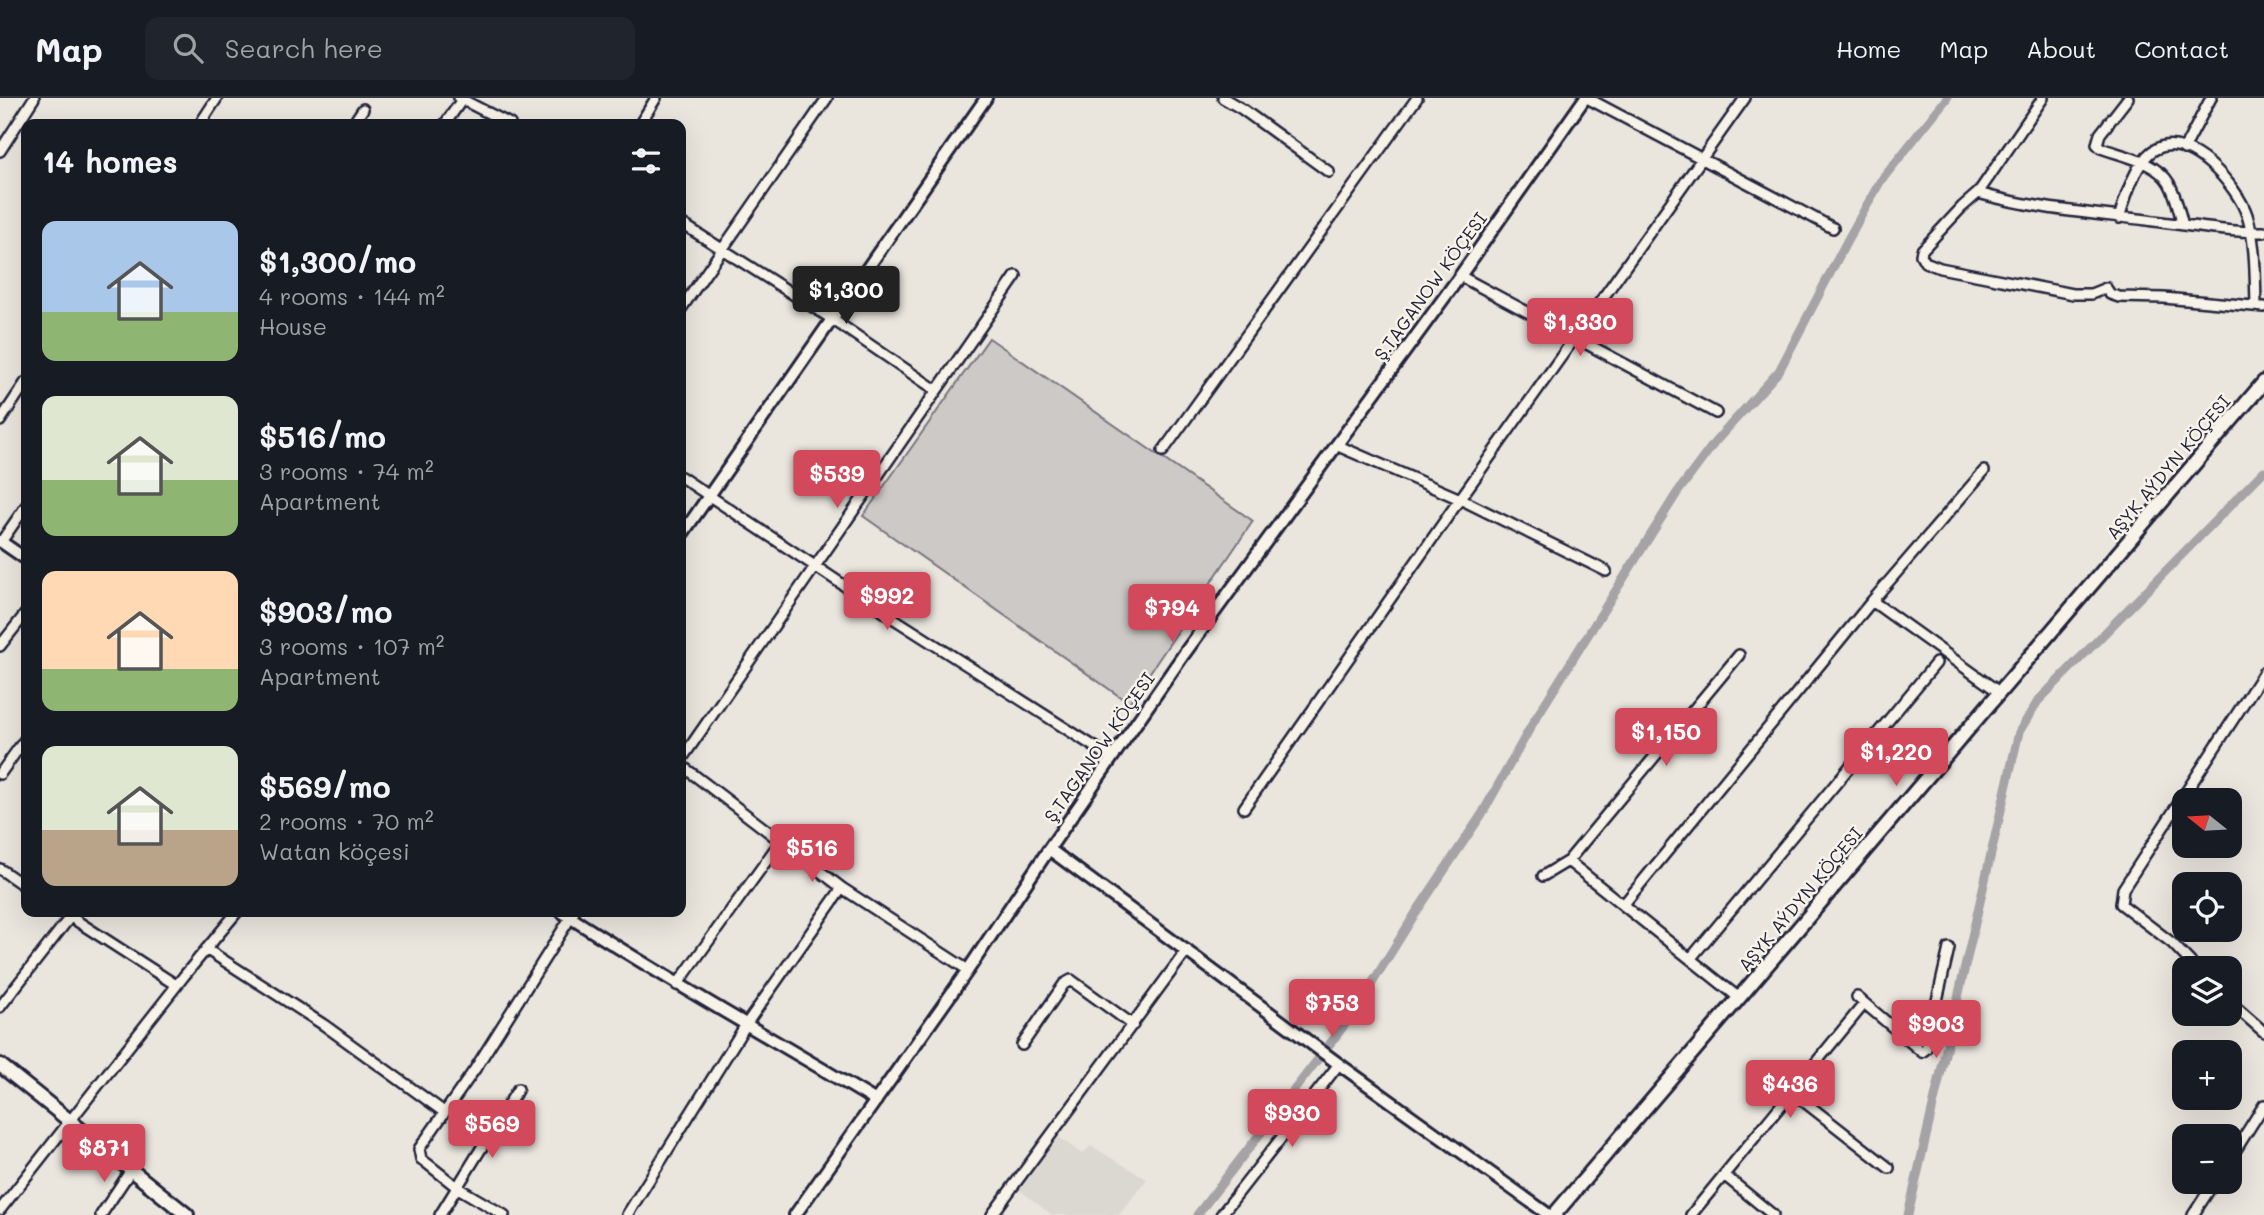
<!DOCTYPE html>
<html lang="en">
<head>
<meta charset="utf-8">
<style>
  body { margin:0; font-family:Mali,sans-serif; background:#20242c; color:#f1f3f6; height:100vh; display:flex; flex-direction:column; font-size:26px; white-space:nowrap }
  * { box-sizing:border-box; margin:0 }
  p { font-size:23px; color:#9ea1a6 }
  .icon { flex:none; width:38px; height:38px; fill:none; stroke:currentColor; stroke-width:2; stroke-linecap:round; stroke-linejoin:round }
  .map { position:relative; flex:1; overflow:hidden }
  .side { position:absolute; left:21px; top:21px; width:665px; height:798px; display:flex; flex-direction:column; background:#171b24; border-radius:14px; box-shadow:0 7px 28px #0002 }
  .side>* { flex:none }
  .needle { width:46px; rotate:288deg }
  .buttons { position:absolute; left:2172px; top:690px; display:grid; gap:14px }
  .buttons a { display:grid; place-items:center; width:70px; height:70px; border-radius:14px; background:#171b24; box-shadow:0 7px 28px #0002; font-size:35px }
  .price { position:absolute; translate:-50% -60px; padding:0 16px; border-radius:7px; background:#d1495b; color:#fff; font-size:23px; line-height:46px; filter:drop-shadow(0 2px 4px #0008) }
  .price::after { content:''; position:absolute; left:50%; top:42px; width:21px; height:16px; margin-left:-10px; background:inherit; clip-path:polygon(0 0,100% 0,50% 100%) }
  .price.active { background:#222; color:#fff }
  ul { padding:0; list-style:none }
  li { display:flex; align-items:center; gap:21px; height:175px; padding:0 21px }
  li span { display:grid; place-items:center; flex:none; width:196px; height:140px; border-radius:14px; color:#555 }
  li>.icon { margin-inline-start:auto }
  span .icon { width:84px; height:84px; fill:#fffc; stroke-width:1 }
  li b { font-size:30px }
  h2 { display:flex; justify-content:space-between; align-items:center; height:84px; padding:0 21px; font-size:30px }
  header { display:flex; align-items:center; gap:42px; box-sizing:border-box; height:98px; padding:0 35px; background:#171b24; border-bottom:2px solid #363941 }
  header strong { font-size:33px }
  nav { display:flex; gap:38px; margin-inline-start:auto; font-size:24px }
  .search { width:490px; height:63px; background:#20242c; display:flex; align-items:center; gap:18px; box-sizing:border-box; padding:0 24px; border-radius:14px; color:#9ea1a6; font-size:26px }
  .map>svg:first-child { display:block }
  .built { fill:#dbd8d2 }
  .green { fill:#cdc9c6; stroke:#787680; stroke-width:2 }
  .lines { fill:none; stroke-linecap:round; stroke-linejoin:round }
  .canal { stroke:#a6a3a6; stroke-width:9 }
  .minor-casing { stroke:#22223b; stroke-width:14 }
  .tertiary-casing { stroke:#22223b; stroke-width:16 }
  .secondary-casing { stroke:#22223b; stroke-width:18 }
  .minor { stroke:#f7f3e8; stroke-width:9 }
  .tertiary { stroke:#f7f3e8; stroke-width:10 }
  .secondary { stroke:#f7f3e8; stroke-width:12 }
  .labels { text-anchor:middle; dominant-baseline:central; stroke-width:5; stroke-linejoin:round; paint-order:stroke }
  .street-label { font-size:18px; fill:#22223b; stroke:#f7f3e8 }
</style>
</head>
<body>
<header>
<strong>Map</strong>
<div class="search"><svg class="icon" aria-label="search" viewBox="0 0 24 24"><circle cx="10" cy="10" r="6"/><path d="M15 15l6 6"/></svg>Search here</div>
<nav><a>Home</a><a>Map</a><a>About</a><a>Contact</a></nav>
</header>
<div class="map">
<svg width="2264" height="1117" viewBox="0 0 2264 1117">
  <rect width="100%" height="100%" fill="#eae6de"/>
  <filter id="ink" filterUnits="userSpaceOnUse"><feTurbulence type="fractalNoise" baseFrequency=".0143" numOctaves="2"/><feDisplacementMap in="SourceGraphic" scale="14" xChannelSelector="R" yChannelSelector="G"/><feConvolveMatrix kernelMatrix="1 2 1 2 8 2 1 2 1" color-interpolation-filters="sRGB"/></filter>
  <g filter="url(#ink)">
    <path class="built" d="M1059 1039 1082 1056 1091 1048 1147 1081 1119 1117H1052L1018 1091Z"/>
    <path class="green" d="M989 240 1253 423 1129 605 863 418Z"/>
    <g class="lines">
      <path class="canal" d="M1197 1117 1353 916 1415 816 1482 716 1534 623 1677 395 1715 344 1779 273 1847 143 1880 84 1947 0
        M1908 1117 2019 634 2038 603 2264 373"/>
      <defs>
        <path id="minor" d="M459 0 510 26
          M1223 0 1242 11 1329 74
          M1587 0 1833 130
          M2043 0 1978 95 1962 109 1922 152 1921 157 1925 164 1940 170 2073 196H2091L2106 190 2110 196 2119 199 2164 200 2264 209
          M2128 0 2100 36 2097 46 2101 50C2122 58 2156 63 2169 85 2176 97 2179 113 2183 127
          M200 26 217 0
          M353 26 363 11
          M445 26 463 0
          M640 26 656 0
          M2184 51 2211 0
          M0 53 34 0
          M1978 95C2034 111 2090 115 2147 122 2186 127 2225 134 2264 134
          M2119 120C2125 100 2137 60 2156 51 2190 33 2238 89 2247 117 2256 145 2255 178 2256 207
          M681 125 832 221 936 292
          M1460 178 1716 315
          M681 211 827 0
          M0 323 26 284
          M1336 347 1460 401 1606 473
          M1163 353 1417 0
          M681 379 896 522 1112 660
          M1 444 26 408
          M1872 503 1999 594
          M0 548 26 515
          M681 662 1016 178
          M681 667 842 790 968 872
          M0 676 26 640
          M1244 710 1460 401 1745 0
          M1568 763 1739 557
          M0 771 26 789
          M1543 778 1568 763 1739 900
          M1624 806 1872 503 1984 373
          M63 814 176 887
          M206 851 324 927 444 1014
          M1691 860 1936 565
          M2196 870 2172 845 2121 806 2123 791 2264 574
          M677 887 780 744
          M1857 899 1922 954 1926 951 1949 850
          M2230 904 2264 934
          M0 909 74 814
          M1022 947 1064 886 1071 882 1133 927
          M1793 995 1889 1070
          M2230 1061 2264 1007
          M1724 1077 1773 1117
          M0 1112 184 878 237 814
          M101 1117 131 1072
          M440 1117 518 991
          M504 1117 458 1090 429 1067 421 1061 419 1051 475 971 574 814
          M627 1117 747 925 842 790
          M992 1117 1187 852
          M1221 1117 1339 966
          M1691 1117 1864 906
          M2193 1117 2215 1083"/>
        <path id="tertiary" d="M681 438 986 0
          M0 443 26 461
          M1049 751 1336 964 1549 1117
          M562 814C665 881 771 940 876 1003
          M795 1117 968 872 1049 751 1184 556 1460 178 1585 0"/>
        <path id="secondary" d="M0 967 187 1117
          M1554 1117 2264 284"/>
      </defs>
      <use href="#minor" class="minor-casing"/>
      <use href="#tertiary" class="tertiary-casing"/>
      <use href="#secondary" class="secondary-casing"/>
      <use href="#minor" class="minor"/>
      <use href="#tertiary" class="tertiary"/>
      <use href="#secondary" class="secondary"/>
    </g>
  </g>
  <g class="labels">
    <g class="street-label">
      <text transform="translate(1430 188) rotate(-54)">Ş.TAGANOW KÖÇESI</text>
      <text transform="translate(2168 369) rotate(-50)">AŞYK AÝDYN KÖÇESI</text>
      <text transform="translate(1099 649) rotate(-55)">Ş.TAGANOW KÖÇESI</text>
      <text transform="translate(1800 801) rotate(-50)">AŞYK AÝDYN KÖÇESI</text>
    </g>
  </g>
</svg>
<div class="buttons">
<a><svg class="needle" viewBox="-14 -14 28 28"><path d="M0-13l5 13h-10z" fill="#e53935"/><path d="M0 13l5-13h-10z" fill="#9ea1a6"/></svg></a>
<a><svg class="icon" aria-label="locate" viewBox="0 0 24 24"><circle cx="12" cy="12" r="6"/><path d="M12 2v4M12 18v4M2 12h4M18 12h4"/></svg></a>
<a><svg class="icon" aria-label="layers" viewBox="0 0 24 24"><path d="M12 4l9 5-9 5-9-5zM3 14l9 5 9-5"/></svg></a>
<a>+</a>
<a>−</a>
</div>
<b class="price active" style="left:846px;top:228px">$1,300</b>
<b class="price" style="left:1580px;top:260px">$1,330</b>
<b class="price" style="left:837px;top:412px">$539</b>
<b class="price" style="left:887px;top:534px">$992</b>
<b class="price" style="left:1172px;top:546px">$794</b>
<b class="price" style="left:1666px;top:670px">$1,150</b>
<b class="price" style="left:1896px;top:690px">$1,220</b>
<b class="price" style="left:812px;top:786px">$516</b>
<b class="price" style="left:1332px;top:941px">$753</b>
<b class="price" style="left:1936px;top:962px">$903</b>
<b class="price" style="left:1790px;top:1022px">$436</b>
<b class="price" style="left:1292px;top:1051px">$930</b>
<b class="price" style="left:492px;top:1062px">$569</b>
<b class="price" style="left:104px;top:1086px">$871</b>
<section class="side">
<h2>14 homes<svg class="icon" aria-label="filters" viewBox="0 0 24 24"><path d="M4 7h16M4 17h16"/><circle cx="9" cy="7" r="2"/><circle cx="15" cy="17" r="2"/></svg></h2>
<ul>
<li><span style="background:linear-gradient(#a9c7e8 65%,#8fb573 0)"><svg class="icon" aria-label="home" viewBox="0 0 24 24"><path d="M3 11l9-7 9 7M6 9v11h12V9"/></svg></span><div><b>$1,300/mo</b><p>4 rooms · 144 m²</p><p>House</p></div></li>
<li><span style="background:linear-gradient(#dfe7d0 60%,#8fb573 0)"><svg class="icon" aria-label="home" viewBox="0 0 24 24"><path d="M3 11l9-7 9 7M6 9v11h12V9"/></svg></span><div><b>$516/mo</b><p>3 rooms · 74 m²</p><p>Apartment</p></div></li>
<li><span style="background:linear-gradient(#ffd9b3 70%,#8fb573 0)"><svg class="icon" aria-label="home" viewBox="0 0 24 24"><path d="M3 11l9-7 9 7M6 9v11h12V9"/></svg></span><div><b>$903/mo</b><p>3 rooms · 107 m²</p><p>Apartment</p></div></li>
<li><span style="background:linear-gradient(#dfe7d0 60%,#b9a48a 0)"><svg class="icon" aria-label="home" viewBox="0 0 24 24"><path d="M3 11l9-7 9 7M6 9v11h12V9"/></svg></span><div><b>$569/mo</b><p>2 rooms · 70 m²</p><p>Watan köçesi</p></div></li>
</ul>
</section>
</div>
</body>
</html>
